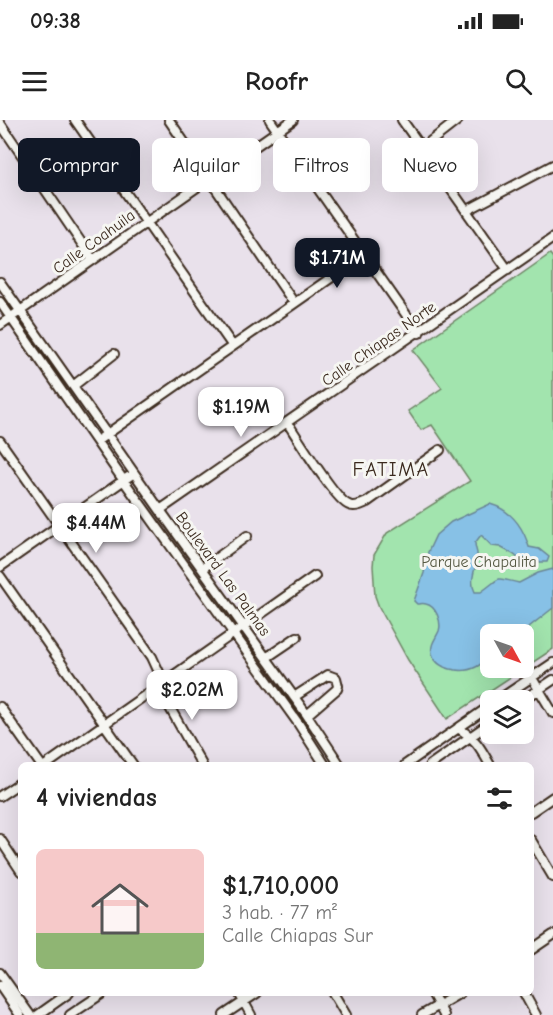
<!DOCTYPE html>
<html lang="es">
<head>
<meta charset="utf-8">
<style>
  body { margin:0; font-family:"Comic Neue",sans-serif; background:#f2f2f2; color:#222; height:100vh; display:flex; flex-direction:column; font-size:22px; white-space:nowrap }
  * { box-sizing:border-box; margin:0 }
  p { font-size:20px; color:#767676 }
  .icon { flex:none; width:33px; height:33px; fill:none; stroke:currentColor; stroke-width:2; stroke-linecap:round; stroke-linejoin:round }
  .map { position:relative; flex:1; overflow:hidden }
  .panel { position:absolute; left:18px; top:642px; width:516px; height:234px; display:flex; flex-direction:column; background:#fff; border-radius:9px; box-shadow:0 6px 24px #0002 }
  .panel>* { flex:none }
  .top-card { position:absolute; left:18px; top:18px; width:518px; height:54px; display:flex; gap:12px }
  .needle { width:39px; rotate:130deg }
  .controls { position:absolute; left:480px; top:504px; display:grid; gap:12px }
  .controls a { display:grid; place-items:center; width:54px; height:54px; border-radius:9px; background:#fff; box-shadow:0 6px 24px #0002; font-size:30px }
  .price { position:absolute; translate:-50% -51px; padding:0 14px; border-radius:12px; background:#fff; color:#222; font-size:20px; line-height:39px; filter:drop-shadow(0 2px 3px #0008) }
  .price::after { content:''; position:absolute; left:50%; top:36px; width:18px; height:14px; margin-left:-9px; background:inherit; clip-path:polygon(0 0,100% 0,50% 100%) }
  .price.on { background:#111827; color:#fff }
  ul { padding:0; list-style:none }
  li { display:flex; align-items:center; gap:18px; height:150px; padding:0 18px }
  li+li { border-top:2px solid #e0e0e0 }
  li span { display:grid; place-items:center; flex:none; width:168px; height:120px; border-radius:9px; color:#555 }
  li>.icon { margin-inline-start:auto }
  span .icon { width:72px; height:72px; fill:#fffc; stroke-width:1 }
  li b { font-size:26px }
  h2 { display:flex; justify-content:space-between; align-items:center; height:72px; padding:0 18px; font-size:26px }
  .tag { padding:0 21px; border-radius:9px; background:#fff; box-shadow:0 6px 24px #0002; font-size:21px; line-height:54px }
  .tag.on { background:#111827; color:#fff }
  .status { display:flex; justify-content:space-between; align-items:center; height:42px; padding:0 30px; background:#fff; direction:ltr }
  .status svg { height:16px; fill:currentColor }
  header { display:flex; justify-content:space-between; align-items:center; height:78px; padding:0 18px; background:#fff; font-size:27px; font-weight:600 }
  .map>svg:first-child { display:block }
  .green { fill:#a2e4ae; stroke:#6e8766; stroke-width:1.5; fill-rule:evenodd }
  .water { fill:#87c1e6; stroke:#698596; stroke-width:1.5 }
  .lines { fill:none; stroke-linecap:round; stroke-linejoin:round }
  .minor-casing { stroke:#3b2a1e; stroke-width:12 }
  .minor { stroke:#f6f6f2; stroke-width:8 }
  .labels { text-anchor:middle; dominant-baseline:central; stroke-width:6; stroke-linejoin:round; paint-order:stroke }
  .street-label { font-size:16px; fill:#3b2a1e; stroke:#f6f6f2 }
  .park-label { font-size:16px; fill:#555842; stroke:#f6f6f2 }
  .quarter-label { font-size:20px; letter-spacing:1.5px; fill:#3b2a1e; stroke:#f6f6f2 }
</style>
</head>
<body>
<div class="status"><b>09:38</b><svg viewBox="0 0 49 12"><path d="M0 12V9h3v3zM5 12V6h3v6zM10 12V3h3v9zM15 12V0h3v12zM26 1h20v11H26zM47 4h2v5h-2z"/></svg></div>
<header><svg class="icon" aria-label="menu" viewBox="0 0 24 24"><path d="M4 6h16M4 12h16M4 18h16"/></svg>Roofr<svg class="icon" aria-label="search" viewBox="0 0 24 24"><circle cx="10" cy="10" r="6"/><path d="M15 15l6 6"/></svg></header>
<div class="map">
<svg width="553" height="895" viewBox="0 0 553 895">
  <rect width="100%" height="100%" fill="#e9e1eb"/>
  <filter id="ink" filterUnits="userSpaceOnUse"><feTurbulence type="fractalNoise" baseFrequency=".0167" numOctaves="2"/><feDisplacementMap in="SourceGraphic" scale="12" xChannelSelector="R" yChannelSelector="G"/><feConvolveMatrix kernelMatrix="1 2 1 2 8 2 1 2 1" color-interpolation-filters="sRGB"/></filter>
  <g filter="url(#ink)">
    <path class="green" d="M550 134 553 138V529L447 599 408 540 379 487 375 476 373 446 374 435 387 413 470 361 432 305 421 310 408 291 442 268 413 230ZM490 514H524V548H490Z"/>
    <path class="water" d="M490 384C511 390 523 407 529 427L539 429 549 437 547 442H523L513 434 500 427 492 426 481 415 475 423C475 426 476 429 477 433 478 446 468 459 475 472H481C504 456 492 457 519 463L538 453 553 449V488L520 514H490V536C486 539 481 545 476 547 462 554 436 550 432 533 430 524 436 518 439 511 442 502 436 486 426 484 423 483 420 484 417 484L414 481 424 453 428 432 436 415 451 402Z"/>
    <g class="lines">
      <defs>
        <path id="minor" d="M75 0 232 225
          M169 0 294 183
          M270 0 419 213
          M402 0 508 150
          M0 3 93 140
          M422 28 458 0
          M466 91 553 45
          M0 162 160 390 307 595 340 645
          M0 182 124 361 298 603 325 645
          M0 205 293 0
          M73 266 114 234
          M287 302C297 317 336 381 349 385 355 388 362 384 367 382L440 330
          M0 321 152 537 163 561 165 579 202 645
          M97 321 365 134
          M160 390 553 118
          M0 447 134 353
          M203 448 247 416
          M0 456 133 645
          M266 538 297 517
          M532 558 553 593
          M294 577 328 555 336 558 338 566 337 569 307 595
          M498 580 553 543
          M523 580 553 560
          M0 587 41 645
          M458 608C476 619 480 627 490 645
          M46 645 315 456
          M405 645 490 586
          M430 645 490 603
          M0 676 21 662
          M531 692 553 677
          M0 719 21 751
          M531 720 553 757
          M531 830 553 815
          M0 853 30 895
          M0 866 20 895
          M239 873 251 895
          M333 873 346 895
          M432 873 444 895
          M524 873 536 895
          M38 895 69 873
          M70 895 103 873
          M224 895 257 873
          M422 895 460 873"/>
      </defs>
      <use href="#minor" class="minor-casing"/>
      <use href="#minor" class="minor"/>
    </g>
  </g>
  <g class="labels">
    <g class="street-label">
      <text transform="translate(94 122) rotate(-36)">Calle Coahuila</text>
      <text transform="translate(379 224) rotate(-35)">Calle Chiapas Norte</text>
      <text transform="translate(223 454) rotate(54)">Boulevard Las Palmas</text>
    </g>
    <g class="park-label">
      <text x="479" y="442">Parque Chapalita</text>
    </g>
    <g class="quarter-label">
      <text x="391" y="349">FATIMA</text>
    </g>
  </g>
</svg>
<div class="controls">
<a><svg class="needle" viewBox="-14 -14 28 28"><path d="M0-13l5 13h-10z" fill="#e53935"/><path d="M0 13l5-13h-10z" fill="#767676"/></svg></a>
<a><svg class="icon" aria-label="layers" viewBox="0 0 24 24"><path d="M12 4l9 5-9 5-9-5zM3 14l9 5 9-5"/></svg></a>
</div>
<b class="price on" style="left:337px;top:169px">$1.71M</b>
<b class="price" style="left:241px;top:318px">$1.19M</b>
<b class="price" style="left:96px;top:434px">$4.44M</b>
<b class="price" style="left:192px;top:601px">$2.02M</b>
<div class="top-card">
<a class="tag on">Comprar</a>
<a class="tag">Alquilar</a>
<a class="tag">Filtros</a>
<a class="tag">Nuevo</a>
</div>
<section class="panel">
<h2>4 viviendas<svg class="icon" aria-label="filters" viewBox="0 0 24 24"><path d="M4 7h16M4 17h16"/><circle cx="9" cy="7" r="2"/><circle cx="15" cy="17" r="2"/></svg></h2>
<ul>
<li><span style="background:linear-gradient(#f6c9c9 70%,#8fb573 0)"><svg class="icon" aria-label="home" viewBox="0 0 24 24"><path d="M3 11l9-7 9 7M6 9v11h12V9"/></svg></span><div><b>$1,710,000</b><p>3 hab. · 77 m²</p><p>Calle Chiapas Sur</p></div></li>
</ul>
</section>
</div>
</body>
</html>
